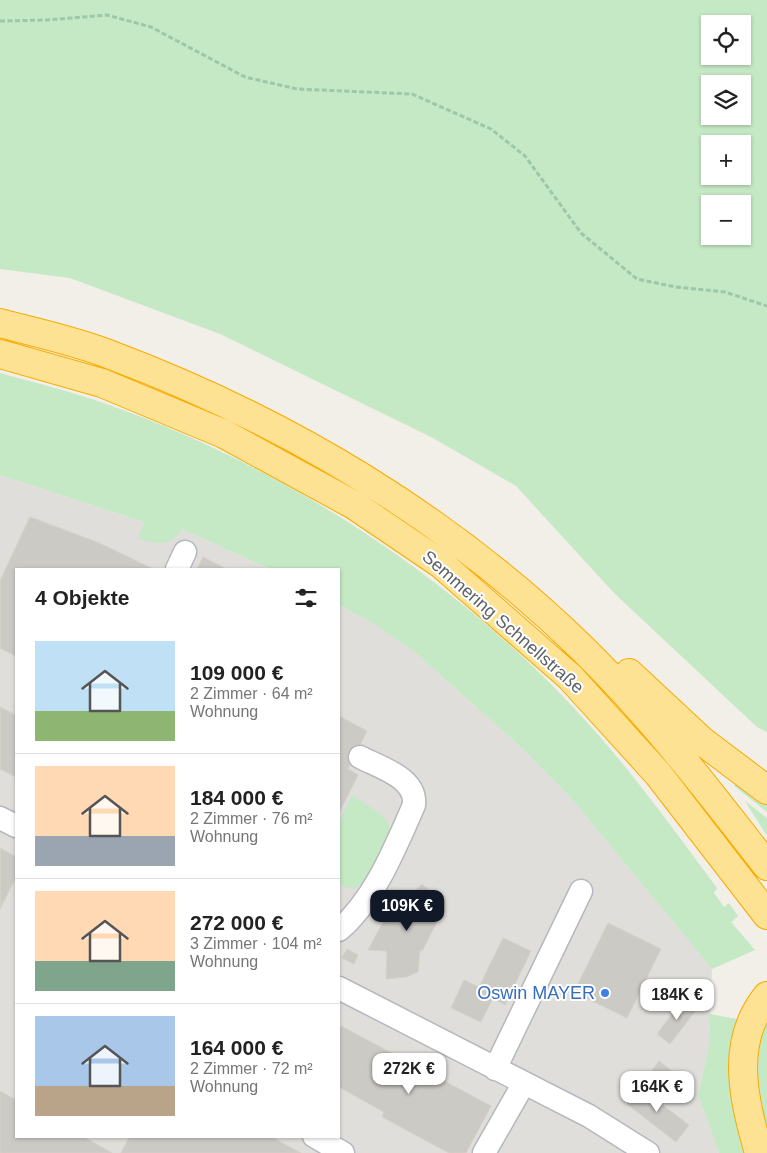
<!DOCTYPE html>
<html lang="de">
<head>
<meta charset="utf-8">
<style>
  body { margin:0; font-family:Helvetica,sans-serif; background:#f6f6f6; color:#222; height:100vh; display:flex; flex-direction:column; font-size:19px; white-space:nowrap }
  * { box-sizing:border-box; margin:0 }
  p { font-size:16px; color:#767676 }
  .icon { flex:none; width:28px; height:28px; fill:none; stroke:currentColor; stroke-width:2; stroke-linecap:round; stroke-linejoin:round }
  .map { position:relative; flex:1; overflow:hidden }
  .sheet { position:absolute; left:15px; top:568px; width:325px; height:570px; display:flex; flex-direction:column; background:#fff; border-radius:0px; box-shadow:0 1px 4px #0004 }
  .sheet>* { flex:none }
  .tools { position:absolute; left:701px; top:15px; display:grid; gap:10px }
  .tools a { display:grid; place-items:center; width:50px; height:50px; border-radius:0px; background:#fff; box-shadow:0 1px 4px #0004; font-size:25px }
  .price { position:absolute; translate:-50% -42px; padding:0 11px; border-radius:10px; background:#fff; color:#222; font-size:16px; line-height:32px; filter:drop-shadow(0 1px 2px #0008) }
  .price::after { content:''; position:absolute; left:50%; top:30px; width:15px; height:11px; margin-left:-8px; background:inherit; clip-path:polygon(0 0,100% 0,50% 100%) }
  .price.current { background:#111827; color:#fff }
  ul { padding:0; list-style:none }
  li { display:flex; align-items:center; gap:15px; height:125px; padding:0 20px }
  li+li { border-top:1px solid #e0e0e0 }
  li span { display:grid; place-items:center; flex:none; width:140px; height:100px; border-radius:0px; color:#555 }
  li>.icon { margin-inline-start:auto }
  span .icon { width:60px; height:60px; fill:#fffc; stroke-width:1 }
  li b { font-size:21px }
  h2 { display:flex; justify-content:space-between; align-items:center; height:60px; padding:0 20px; font-size:21px }
  .map>svg:first-child { display:block }
  .industrial { fill:#e0deda }
  .green { fill:#c5e8c5; fill-rule:evenodd }
  .building { fill:#cccac5; stroke:#d6d1c6 }
  .lines { fill:none; stroke-linecap:round; stroke-linejoin:round }
  .minor-casing { stroke:#b5b8bc; stroke-width:25 }
  .highway-casing { stroke:#f9ab00; stroke-width:30 }
  .path { stroke:#9cc7a9; stroke-width:3; stroke-dasharray:5 2.5; stroke-linecap:butt }
  .minor { stroke:#fff; stroke-width:22 }
  .highway { stroke:#fde293; stroke-width:28 }
  .shop-dot { fill:#3f7fe0; stroke:#fff; stroke-width:2 }
  .labels { text-anchor:middle; dominant-baseline:central; stroke-width:4; stroke-linejoin:round; paint-order:stroke }
  .street-label { font-size:18px; fill:#5f6368; stroke:#fff }
  .shop-label { font-size:18px; fill:#366cbe; stroke:#fff; text-anchor:end }
</style>
</head>
<body>
<div class="map">
<svg width="767" height="1153" viewBox="0 0 767 1153">
  <rect width="100%" height="100%" fill="#f1efe8"/>
  <path class="industrial" d="M0 475 144 522 139 539 182 529 270 569H16V1136H339V605L376 625 418 655 522 748 571 798 712 969 709 1045 698 1095 719 1153H0Z"/>
  <path class="green" d="M0 0H767V732L757 727 615 594 516 486 433 438 220 334 70 278 0 269ZM710 24H742V56H710ZM710 84H742V116H710ZM710 144H742V176H710ZM710 204H742V236H710Z
    M0 373C36 383 73 392 109 405 280 465 449 575 573 707 626 763 671 826 717 888L714 893 724 907 729 903 738 916 731 922 755 950 712 969 571 798 522 748 418 655 376 625 339 605V569H270L182 529C170 547 157 544 138 539L144 522 0 475Z
    M739 782 767 802V812L734 786Z
    M352 795C363 803 379 811 387 821 397 834 371 870 364 882 355 890 349 890 339 884V823Z
    M745 801 767 818V836Z
    M710 1014 742 1020 749 1153H719L698 1095 709 1045Z
    M767 1016V1137L752 1084 763 1023Z"/>
  <path class="building" d="M30 517 99 543 153 569H16V656L0 648V581Z
    M30 517 99 543 153 569H16V656L0 648V581Z
    M203 557 226 569H197Z
    M203 557 226 569H197Z
    M0 707 16 715V777L0 769Z
    M0 707 16 715V777L0 769Z
    M339 716 367 731 348 769 358 775 339 813Z
    M0 848 16 857V877L0 909Z
    M0 848 16 857V877L0 909Z
    M422 884 441 901 432 912 440 916 422 951 420 950 418 972 406 977 386 979 387 951 368 950 398 894 408 899Z
    M608 923 661 949 627 1018 574 992Z
    M503 938 531 951 505 1005 493 998 481 1022 451 1008 464 980 479 987Z
    M347 949 358 955 354 964 342 958Z
    M684 998 697 1009 670 1044 657 1034Z
    M341 1026 491 1106 466 1153H449L382 1117 384 1112 339 1087V1031Z
    M659 1061 676 1074 659 1095 643 1083Z
    M643 1083 659 1095 661 1104 689 1125 676 1142 627 1104Z
    M0 1091 16 1100V1136H82L112 1153H0Z
    M130 1136H270L301 1153H121Z"/>
  <g class="lines">
    <defs>
      <path id="minor" d="M177 569 185 552
        M0 818 16 826
        M339 930C375 899 395 848 414 805 417 778 381 768 360 757
        M339 988 589 1116 648 1153
        M495 1069 581 891
        M314 1136 343 1153
        M484 1153 524 1083"/>
      <path id="highway" d="M0 323C37 333 76 341 111 355 286 421 449 518 583 649 651 716 709 791 767 866
        M0 354 102 383 224 434 354 505 441 564 570 677 658 774 767 915
        M629 673 702 741 767 790
        M759 1153C744 1100 729 1043 767 996"/>
    </defs>
    <use href="#minor" class="minor-casing"/>
    <use href="#highway" class="highway-casing"/>
    <path class="path" d="M0 21 47 20 107 15 151 27 245 77 297 89 412 94 491 129 525 156 581 233 637 279 676 287 725 292 767 306"/>
    <use href="#minor" class="minor"/>
    <use href="#highway" class="highway"/>
  </g>
  <circle class="shop-dot" cx="605" cy="993" r="5"/>
  <g class="labels">
    <g class="street-label">
      <text transform="translate(503 622) rotate(41)">Semmering Schnellstraße</text>
    </g>
    <g class="shop-label">
      <text x="595" y="993">Oswin MAYER</text>
    </g>
  </g>
</svg>
<div class="tools">
<a><svg class="icon" aria-label="locate" viewBox="0 0 24 24"><circle cx="12" cy="12" r="6"/><path d="M12 2v4M12 18v4M2 12h4M18 12h4"/></svg></a>
<a><svg class="icon" aria-label="layers" viewBox="0 0 24 24"><path d="M12 4l9 5-9 5-9-5zM3 14l9 5 9-5"/></svg></a>
<a>+</a>
<a>−</a>
</div>
<b class="price current" style="left:407px;top:932px">109K €</b>
<b class="price" style="left:677px;top:1021px">184K €</b>
<b class="price" style="left:409px;top:1095px">272K €</b>
<b class="price" style="left:657px;top:1113px">164K €</b>
<section class="sheet">
<h2>4 Objekte<svg class="icon" aria-label="filters" viewBox="0 0 24 24"><path d="M4 7h16M4 17h16"/><circle cx="9" cy="7" r="2"/><circle cx="15" cy="17" r="2"/></svg></h2>
<ul>
<li><span style="background:linear-gradient(#bfe0f5 70%,#8fb573 0)"><svg class="icon" aria-label="home" viewBox="0 0 24 24"><path d="M3 11l9-7 9 7M6 9v11h12V9"/></svg></span><div><b>109 000 €</b><p>2 Zimmer · 64 m²</p><p>Wohnung</p></div></li>
<li><span style="background:linear-gradient(#ffd9b3 70%,#9aa5b1 0)"><svg class="icon" aria-label="home" viewBox="0 0 24 24"><path d="M3 11l9-7 9 7M6 9v11h12V9"/></svg></span><div><b>184 000 €</b><p>2 Zimmer · 76 m²</p><p>Wohnung</p></div></li>
<li><span style="background:linear-gradient(#ffd9b3 70%,#7fa58c 0)"><svg class="icon" aria-label="home" viewBox="0 0 24 24"><path d="M3 11l9-7 9 7M6 9v11h12V9"/></svg></span><div><b>272 000 €</b><p>3 Zimmer · 104 m²</p><p>Wohnung</p></div></li>
<li><span style="background:linear-gradient(#a9c7e8 70%,#b9a48a 0)"><svg class="icon" aria-label="home" viewBox="0 0 24 24"><path d="M3 11l9-7 9 7M6 9v11h12V9"/></svg></span><div><b>164 000 €</b><p>2 Zimmer · 72 m²</p><p>Wohnung</p></div></li>
</ul>
</section>
</div>
</body>
</html>
